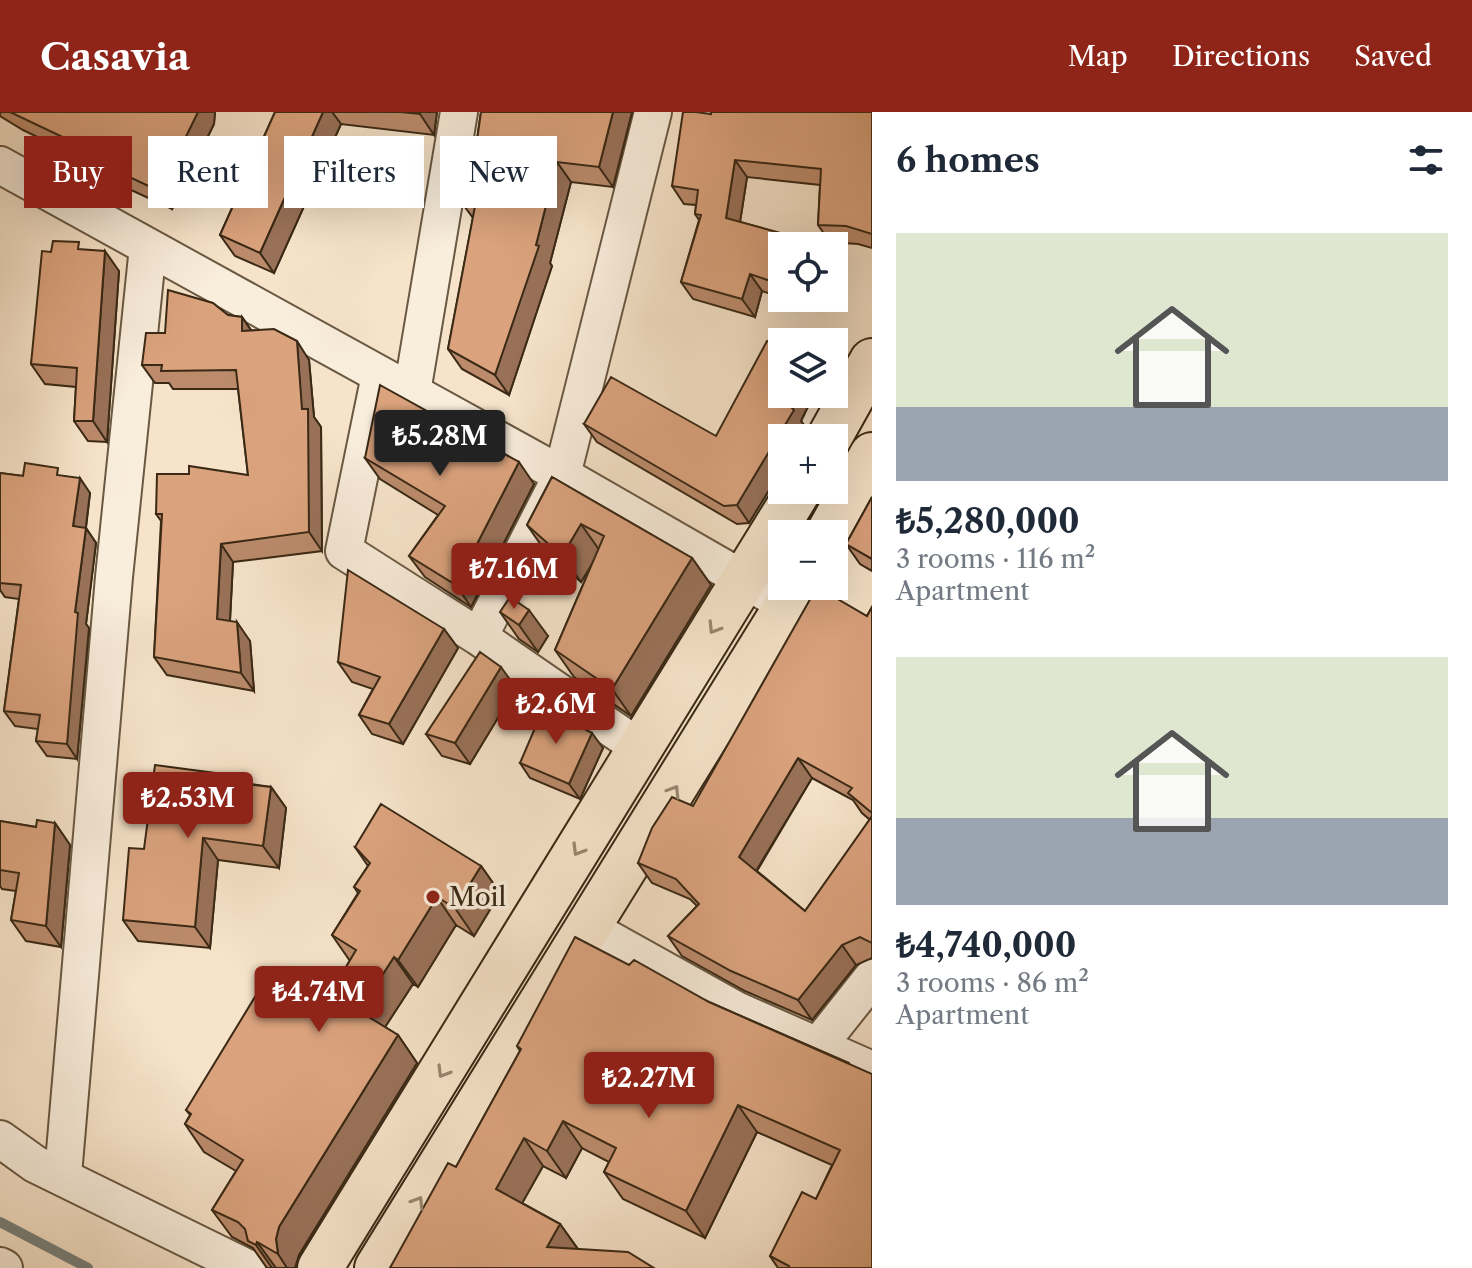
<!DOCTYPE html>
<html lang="en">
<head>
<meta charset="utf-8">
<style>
  body { margin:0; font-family:"Libre Caslon Text",serif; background:#f2f2f3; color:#1f2937; height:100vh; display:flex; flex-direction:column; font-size:30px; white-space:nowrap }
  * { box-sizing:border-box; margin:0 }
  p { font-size:26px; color:#747a83 }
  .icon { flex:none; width:44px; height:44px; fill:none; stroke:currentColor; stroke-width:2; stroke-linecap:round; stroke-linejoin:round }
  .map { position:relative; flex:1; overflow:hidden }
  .panel { display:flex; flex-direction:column; background:#fff; width:600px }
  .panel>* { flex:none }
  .top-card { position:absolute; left:24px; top:24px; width:728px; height:72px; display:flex; gap:16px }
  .controls { position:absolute; left:768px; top:120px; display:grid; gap:16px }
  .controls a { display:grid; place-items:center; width:80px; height:80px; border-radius:0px; background:#fff; box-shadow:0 8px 32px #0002; font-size:40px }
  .price { position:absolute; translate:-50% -68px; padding:0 18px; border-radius:8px; background:#8f2418; color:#fff; font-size:26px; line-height:52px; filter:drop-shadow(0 2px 4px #0008) }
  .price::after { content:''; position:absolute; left:50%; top:48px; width:24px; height:18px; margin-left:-12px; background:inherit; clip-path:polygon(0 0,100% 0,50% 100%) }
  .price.selected { background:#222; color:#fff }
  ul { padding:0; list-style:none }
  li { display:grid; align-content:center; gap:16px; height:424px; padding:0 24px }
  li span { display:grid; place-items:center; height:248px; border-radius:0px; color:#555 }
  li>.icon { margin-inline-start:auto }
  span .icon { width:144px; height:144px; fill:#fffc; stroke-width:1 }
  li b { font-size:34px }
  h2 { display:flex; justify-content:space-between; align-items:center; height:96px; padding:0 24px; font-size:34px }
  .tag { padding:0 28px; border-radius:0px; background:#fff; box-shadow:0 8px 32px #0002; font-size:28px; line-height:72px }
  .tag.selected { background:#8f2418; color:#fff }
  header { display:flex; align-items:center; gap:48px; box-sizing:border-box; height:112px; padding:0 40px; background:#8f2418; color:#fff }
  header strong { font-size:38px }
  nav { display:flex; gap:44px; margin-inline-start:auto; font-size:28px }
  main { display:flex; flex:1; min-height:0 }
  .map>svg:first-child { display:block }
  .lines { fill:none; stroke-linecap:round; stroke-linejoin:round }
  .stream { stroke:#78817c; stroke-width:10 }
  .minor-casing { stroke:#695842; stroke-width:40 }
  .major-casing { stroke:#3a2915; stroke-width:48 }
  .minor { stroke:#f9eddc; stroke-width:36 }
  .major { stroke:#f6e3c9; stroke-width:44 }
  .wall { fill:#bb8b6c; stroke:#3a2915; stroke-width:2; fill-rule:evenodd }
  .shaded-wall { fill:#997158; stroke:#3a2915; stroke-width:2 }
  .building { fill:#daa27d; stroke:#3a2915; stroke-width:2 }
  .oneway { stroke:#98866f }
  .poi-dot { fill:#8f2418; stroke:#f9eddc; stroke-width:3 }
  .labels { text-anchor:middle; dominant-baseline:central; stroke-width:7; stroke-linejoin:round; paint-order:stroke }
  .poi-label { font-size:26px; fill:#3a2915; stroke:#f9eddc; text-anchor:start }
</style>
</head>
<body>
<header>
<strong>Casavia</strong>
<nav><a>Map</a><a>Directions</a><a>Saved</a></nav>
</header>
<main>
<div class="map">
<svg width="872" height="1156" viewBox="0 0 872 1156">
  <rect width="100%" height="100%" fill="#f6e3c9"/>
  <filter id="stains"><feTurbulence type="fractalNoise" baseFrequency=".0025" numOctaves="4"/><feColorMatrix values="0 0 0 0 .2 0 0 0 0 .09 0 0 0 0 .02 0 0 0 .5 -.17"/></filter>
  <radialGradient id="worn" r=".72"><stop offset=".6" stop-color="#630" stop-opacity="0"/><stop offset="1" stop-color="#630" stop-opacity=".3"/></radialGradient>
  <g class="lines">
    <path class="stream" d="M0 1110 88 1156"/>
    <defs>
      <path id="minor" d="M0 53 562 363 788 493
        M380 263 344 439 479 525 640 636
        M412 280 459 0
        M479 525 562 363 653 0
        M587 815 736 898 872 958
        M818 934 872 866
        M0 1027 35 1052 247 1156
        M63 1063 114 465 148 135
        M0 1154 4 1156"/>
      <path id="major" d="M829 326 872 249
        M828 422 872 343
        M320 1156 799 378
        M377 1156 799 474"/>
    </defs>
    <use href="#minor" class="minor-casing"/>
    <use href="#major" class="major-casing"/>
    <use href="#minor" class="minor"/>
    <use href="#major" class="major"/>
  </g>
  <path class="wall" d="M0 0H215L214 12 172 97 118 72 110 60 23 18 0 4Z
    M275 0H437L434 23 341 12 274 161 235 144 220 123Z
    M481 0H632L613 75 571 70 550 151 552 154 509 283 462 257 448 237 473 106 462 91 475 42Z
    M872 0V136L858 132 830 130 818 113 820 73 747 65 740 110 816 131 818 134H782V186H816L812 196 762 179 755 205 693 187 681 170 699 108 695 102 696 93 684 92 672 74 711 2Z
    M84 138 119 159 107 330 88 329 74 309 76 275 45 272 31 252 51 140Z
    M228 203 242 205 251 218 309 248 314 305 321 315 322 439 233 450 230 509 250 529 254 579 167 563 154 545 161 409 156 402 248 363 238 277H173L169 271H155L142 253 165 221Z
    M782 282H814L801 309 806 316 749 411 737 412 597 330 584 312 716 324Z
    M365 346 534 372 471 495 425 465 409 444 438 403 380 367Z
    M0 361 23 364H64L90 381 86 416 96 431 86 512 89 516 77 647 47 644 36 629 38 617 15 614 4 599 19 487 5 485 0 478Z
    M552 365 692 446 711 473 631 604 574 565 555 538 592 452 581 470 546 440 527 413Z
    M872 385V459L860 452 846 432Z
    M872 495V846L856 853 812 908 745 879 682 844 668 824 697 794 690 787 652 771 638 751 693 694 867 504ZM812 666 853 688 862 701 870 708 805 799 757 759Z
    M500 500 548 524 538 540 519 527Z
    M444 517 458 536 403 632 372 622 359 603 373 577 352 570 338 550Z
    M516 576 470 652 442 644 426 622Z
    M603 636 580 687 530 666 520 651Z
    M230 663 236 670 271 675 286 696 279 756 218 748 210 836 138 829 123 808 144 737Z
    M0 709 36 715 55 711 70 733 61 835 26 829 11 808 16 779 2 777 0 774Z
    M355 735 481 754 500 781 474 824 456 813 418 875 413 872 385 915 398 923 417 951 299 1143 295 1156H267L253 1136 232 1125 212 1098 236 1059 204 1040 185 1012 190 1003 186 998 325 890 350 849 332 823 358 781 354 775 368 754Z
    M629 853 709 890 849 951 872 1156H778L770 1144 816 1087 832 1053 757 1020 705 1126 623 1087 604 1060 609 1050 582 1036 566 1066 543 1054 522 1091 560 1112 578 1137 390 1156 456 1055 520 939 517 934Z"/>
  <path class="shaded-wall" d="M198 0H215L214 12 172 97 159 79Z
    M323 0H332L341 12 274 161 260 141Z
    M420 0H437L434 23 420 2Z
    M613 0H632L613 75 599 55Z
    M735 48 747 65 738 123 726 106Z
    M557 50 571 70 550 151 552 154 509 283 495 263 536 133Z
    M105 139 119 159 107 330 93 309Z
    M750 162 762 179 755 205 742 187Z
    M805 186H816L812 196Z
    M242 205 255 224 242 219Z
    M297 229 309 248 314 305 321 315 322 439 309 420Z
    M793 282H814L801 309 806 316 801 326H782V357L749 411 737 393Z
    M519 350 534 372 471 495 456 473Z
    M80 366 90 381 84 430 73 414Z
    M581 412 600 439 581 470 562 444Z
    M86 416 96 431 86 512 89 516 77 647 67 632 75 500Z
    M221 432 233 450 229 526 217 507Z
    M692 446 711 473 631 604 612 577Z
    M529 498 548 524 538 540 519 513Z
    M237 510 250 529 254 579 241 561Z
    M444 517 458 536 403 632 389 612Z
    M501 555 516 576 470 652 455 631Z
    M592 621 603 636 580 687 569 672Z
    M798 646 812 666 753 764 739 745Z
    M271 675 286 696 279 756 263 734Z
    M55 711 70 733 61 835 46 814Z
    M203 726 218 748 210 836 195 815Z
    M481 754 500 781 474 824 455 796Z
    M437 785 456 813 418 875 398 848Z
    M842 833 856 853 812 908 798 888Z
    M394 845 413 872 378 926 359 899Z
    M398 923 417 951 299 1143 295 1156H287L278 1142 276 1127 279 1115Z
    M738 993 757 1020 705 1126 686 1099Z
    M563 1009 582 1036 566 1066 547 1039Z
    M524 1026 543 1054 515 1104 496 1077Z
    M560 1112 579 1139 547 1135Z
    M257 1130 276 1156H272L256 1133Z"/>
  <path class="building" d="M10 0H198L159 79 106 54 109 47Z
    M275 0H323L260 141 220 123Z
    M400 0H420V2Z
    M481 0H613L599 55 557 50 536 133 539 134 495 263 448 237 475 94 462 91 475 42Z
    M683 0H696L711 2V0H872V122L846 114 818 113 821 57 735 48 726 106 816 131 815 134H782V173L750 162 742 187 681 170 701 103 695 102 698 78 672 74Z
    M53 129 79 130 78 137 105 139 93 309H74L77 256 31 252 42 139 51 140Z
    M168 178 213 191 228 203 242 205V219L274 217 297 229 302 297H308L309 420 221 432 217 507 237 510 241 561 154 545 162 402H156L157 362H189V354L248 363 236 258 161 259 162 253H142L146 221H165Z
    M767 229 782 236V282H793L788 292 794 298 737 393 724 394 584 312 611 265 716 324Z
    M380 273 519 350 456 473 409 444 445 394 365 346Z
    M25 351 58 356 57 363 80 366 73 414 86 416 75 500 78 501 67 632 36 629 40 603 4 599 21 473 0 471V361L23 364Z
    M552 365 692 446 612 577 555 538 604 424 581 412 562 444 527 413Z
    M872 385V447L846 432Z
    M348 458 444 517 389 612 359 603 380 565 338 550Z
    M817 475 867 504 872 495V701L848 681 852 676 798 646 739 745 805 799 872 704V831L860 825 842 833 798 888 731 859 668 824 699 792 676 767 638 751 652 716 672 685 693 694Z
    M510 485 529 498 519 513 500 500Z
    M480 540 501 555 455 631 426 622Z
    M544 595 592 621 569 672 520 651Z
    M155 653 230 663V670L271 675 263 734 203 726 195 815 123 808 129 736 144 737Z
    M381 692 481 754 455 796 437 785 398 848 394 845 359 899 398 923 279 1115 276 1127 278 1142 257 1130 256 1133 248 1129 245 1117 238 1110 212 1098 243 1048 185 1012 191 1002 186 998 272 857 325 890 356 838 332 823 360 779 354 775 370 751 355 735Z
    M37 708 55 711 46 814 11 808 19 761 0 758V709L36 715Z
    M575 825 629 853 634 848 709 890 872 962V1156H788L789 1154 770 1144 802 1080 816 1087 840 1038 738 993 686 1099 604 1060 616 1036 563 1009 547 1039 524 1026 496 1077 560 1112 547 1135 628 1140 654 1156H390L448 1051 456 1055 521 937 517 934Z"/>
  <defs><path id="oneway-chevron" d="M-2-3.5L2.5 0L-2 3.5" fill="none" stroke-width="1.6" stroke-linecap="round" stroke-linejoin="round" transform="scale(2)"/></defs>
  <g class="oneway">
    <use href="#oneway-chevron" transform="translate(714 516) rotate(122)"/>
    <use href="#oneway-chevron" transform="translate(674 679) rotate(-58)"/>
    <use href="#oneway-chevron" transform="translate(578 738) rotate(121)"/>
    <use href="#oneway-chevron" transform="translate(443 960) rotate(121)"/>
    <use href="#oneway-chevron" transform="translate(418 1090) rotate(-58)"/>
  </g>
  <circle class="poi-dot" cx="433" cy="785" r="8"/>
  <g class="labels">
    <g class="poi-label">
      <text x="449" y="785">Moil</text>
    </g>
  </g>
  <rect width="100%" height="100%" filter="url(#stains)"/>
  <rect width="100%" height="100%" fill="url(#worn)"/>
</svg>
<div class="controls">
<a><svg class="icon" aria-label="locate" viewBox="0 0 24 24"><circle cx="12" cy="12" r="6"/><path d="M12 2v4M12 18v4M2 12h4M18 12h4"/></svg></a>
<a><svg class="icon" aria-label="layers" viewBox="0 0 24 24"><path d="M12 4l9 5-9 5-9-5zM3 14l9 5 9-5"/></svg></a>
<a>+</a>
<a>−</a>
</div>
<b class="price selected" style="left:440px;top:366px">₺5.28M</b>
<b class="price" style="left:514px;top:499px">₺7.16M</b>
<b class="price" style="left:556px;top:634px">₺2.6M</b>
<b class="price" style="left:188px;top:728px">₺2.53M</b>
<b class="price" style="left:319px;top:922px">₺4.74M</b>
<b class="price" style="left:649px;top:1008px">₺2.27M</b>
<div class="top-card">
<a class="tag selected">Buy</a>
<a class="tag">Rent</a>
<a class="tag">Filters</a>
<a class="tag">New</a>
</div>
</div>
<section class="panel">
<h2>6 homes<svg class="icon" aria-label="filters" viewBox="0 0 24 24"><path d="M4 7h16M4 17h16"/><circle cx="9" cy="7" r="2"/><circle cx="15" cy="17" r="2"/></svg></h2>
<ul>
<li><span style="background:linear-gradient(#dfe7d0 70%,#9aa5b1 0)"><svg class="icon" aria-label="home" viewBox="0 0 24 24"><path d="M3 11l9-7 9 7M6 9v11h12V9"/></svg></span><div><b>₺5,280,000</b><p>3 rooms · 116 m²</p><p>Apartment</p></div></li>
<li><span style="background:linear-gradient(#dfe7d0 65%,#9aa5b1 0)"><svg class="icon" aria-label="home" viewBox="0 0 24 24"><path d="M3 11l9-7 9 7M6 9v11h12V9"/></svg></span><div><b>₺4,740,000</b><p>3 rooms · 86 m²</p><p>Apartment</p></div></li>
</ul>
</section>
</main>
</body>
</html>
